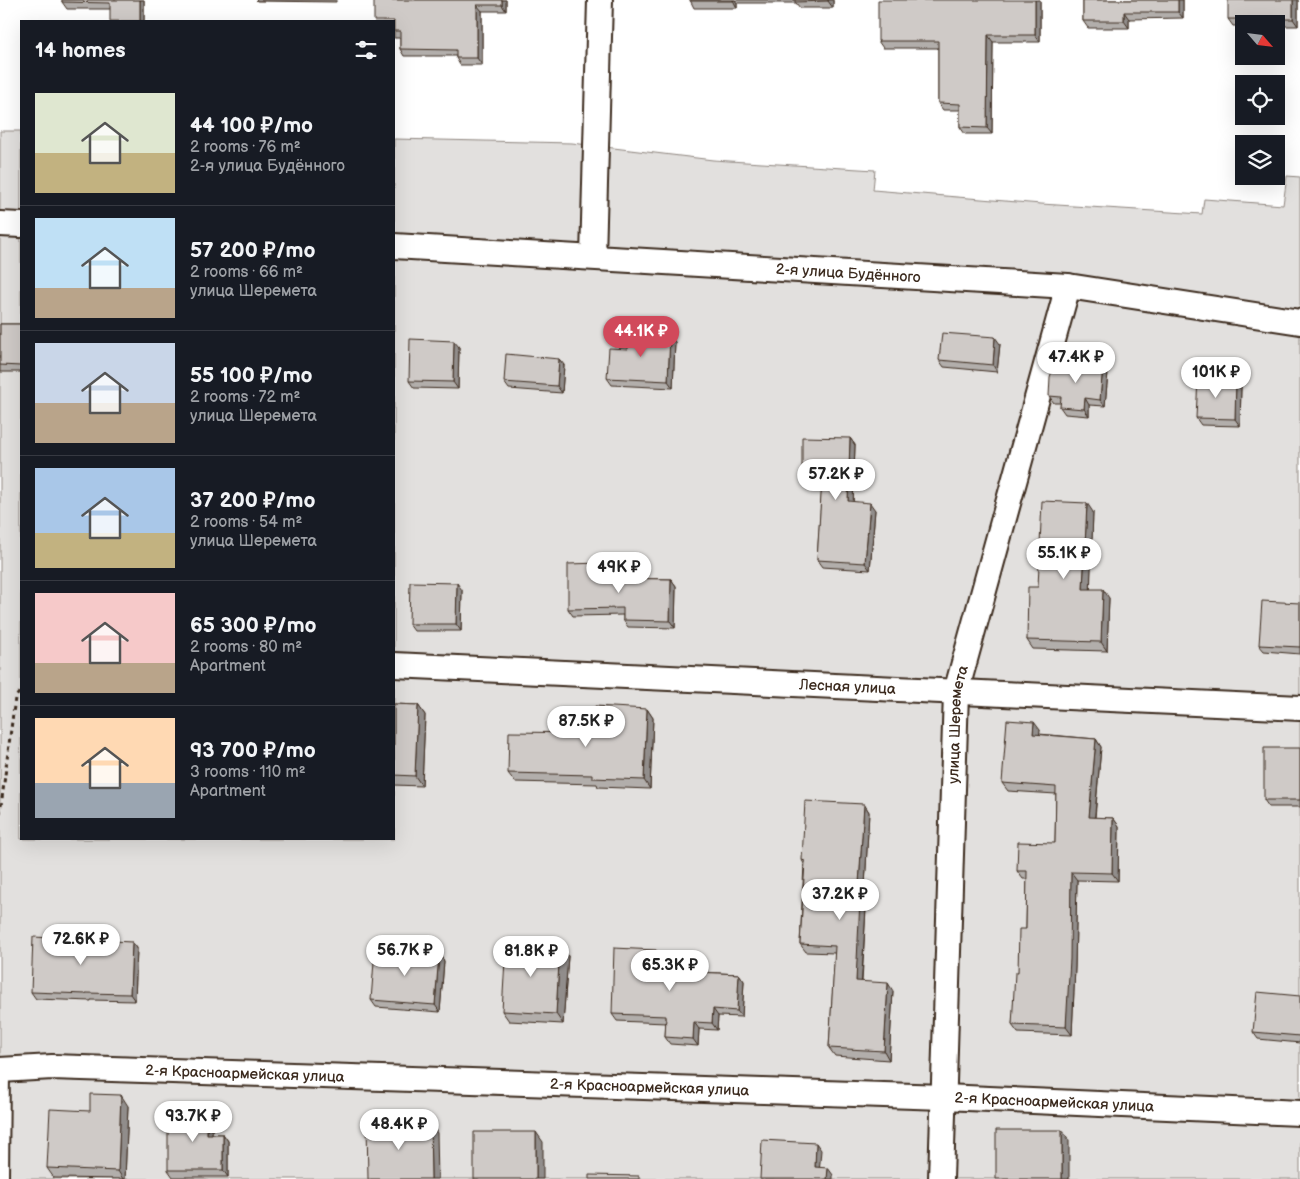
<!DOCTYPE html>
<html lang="en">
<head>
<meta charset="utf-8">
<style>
  body { margin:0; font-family:"Balsamiq Sans",sans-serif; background:#242831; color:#f1f3f6; height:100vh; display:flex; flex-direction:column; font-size:19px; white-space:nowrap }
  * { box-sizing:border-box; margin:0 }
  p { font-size:16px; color:#9ea1a6 }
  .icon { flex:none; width:28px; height:28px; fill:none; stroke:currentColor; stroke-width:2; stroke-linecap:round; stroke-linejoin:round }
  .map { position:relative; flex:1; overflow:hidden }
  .details { position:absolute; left:20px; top:20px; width:375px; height:820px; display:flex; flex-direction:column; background:#171b24; border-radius:0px; box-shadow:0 5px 20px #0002 }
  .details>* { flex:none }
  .needle { width:32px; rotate:118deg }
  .buttons { position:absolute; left:1235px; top:15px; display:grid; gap:10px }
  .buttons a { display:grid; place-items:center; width:50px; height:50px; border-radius:0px; background:#171b24; box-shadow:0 5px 20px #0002; font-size:25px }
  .price { position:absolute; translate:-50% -42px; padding:0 11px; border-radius:18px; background:#fff; color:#222; font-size:16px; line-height:32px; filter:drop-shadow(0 1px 2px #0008) }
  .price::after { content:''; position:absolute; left:50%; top:30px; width:15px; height:11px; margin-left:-8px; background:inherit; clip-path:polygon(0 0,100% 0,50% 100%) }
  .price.active { background:#d1495b; color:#fff }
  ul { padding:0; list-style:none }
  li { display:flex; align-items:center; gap:15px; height:125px; padding:0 15px }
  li+li { border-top:1px solid #363941 }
  li span { display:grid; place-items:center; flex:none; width:140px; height:100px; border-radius:0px; color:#555 }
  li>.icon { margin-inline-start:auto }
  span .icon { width:60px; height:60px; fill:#fffc; stroke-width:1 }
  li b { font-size:21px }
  h2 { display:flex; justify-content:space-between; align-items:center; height:60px; padding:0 15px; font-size:21px }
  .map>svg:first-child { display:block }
  .green { fill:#e2e0de; stroke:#8e857e }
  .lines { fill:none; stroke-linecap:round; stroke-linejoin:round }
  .lane-casing { stroke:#3b2a1e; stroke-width:16 }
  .street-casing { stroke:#3b2a1e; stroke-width:28 }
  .path { stroke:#3b2a1e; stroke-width:3; stroke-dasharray:4 4; stroke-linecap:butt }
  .lane { stroke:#fff; stroke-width:12 }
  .street { stroke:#fff; stroke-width:24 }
  .wall { fill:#b2aeab; stroke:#3b2a1e }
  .shaded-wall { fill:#918d8b; stroke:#3b2a1e }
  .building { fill:#cfcac7; stroke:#3b2a1e }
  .labels { text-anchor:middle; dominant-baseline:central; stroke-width:4; stroke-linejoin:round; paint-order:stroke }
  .street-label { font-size:15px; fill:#3b2a1e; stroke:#fff }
</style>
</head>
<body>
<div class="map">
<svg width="1300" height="1179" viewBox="0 0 1300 1179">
  <rect width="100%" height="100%" fill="#fff"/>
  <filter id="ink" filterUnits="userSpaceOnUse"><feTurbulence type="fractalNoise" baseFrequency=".02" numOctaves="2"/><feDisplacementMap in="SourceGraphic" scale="10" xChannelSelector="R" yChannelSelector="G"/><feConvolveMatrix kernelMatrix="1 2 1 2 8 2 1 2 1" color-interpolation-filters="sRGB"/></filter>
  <g filter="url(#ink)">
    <path class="green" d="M0 131H21V839H394V139L572 143 713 160 875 170 873 190 1041 204 1202 214 1204 199 1283 205 1287 176 1300 177V1179H0Z"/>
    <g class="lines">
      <defs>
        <path id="lane" d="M2 1179 3 1070"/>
        <g id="street">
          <path d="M0 224 21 225"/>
          <path id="s1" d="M394 246 1068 286 1300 322"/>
          <path d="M593 257 600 0"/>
          <path id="s2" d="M394 665 1300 708"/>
          <path id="s3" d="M0 1070 52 1067 944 1097 1300 1113"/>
          <path id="s4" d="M941 1179 956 692 1068 286"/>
        </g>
      </defs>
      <use href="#lane" class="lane-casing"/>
      <use href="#street" class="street-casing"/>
      <path class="path" d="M0 814 15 698 21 690"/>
      <use href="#lane" class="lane"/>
      <use href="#street" class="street"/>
    </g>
    <path class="wall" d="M62 0H144V21L110 9H67L62 2Z
      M256 0H336V2L257 1Z
      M374 0H506V11H482V65H460L456 58V56H404L400 49V38H394V21Z
      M690 0H833V8H800L796 3H737V8H694Z
      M1040 0V42H993L992 134H965L960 127V110H943L938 103V48H883L878 41Z
      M1083 0H1183V18L1129 19V28H1088L1083 21Z
      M1298 0V26H1276V24H1244V26H1233L1228 19Z
      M0 324H21V372H0Z
      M675 342 673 388 612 385 607 378 628 349Z
      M1000 344 997 372 944 367 939 360Z
      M459 347 458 389 414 388 409 381Z
      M559 359 564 365 562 393 509 389 504 382Z
      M1108 372 1105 406 1089 405V416L1065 414 1060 407 1061 403H1054L1049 396Z
      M1236 379 1241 386 1240 426 1201 425 1196 418Z
      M850 438 855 445 853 502 875 510 870 570 822 567 817 560 822 486H807L802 479Z
      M1093 512 1090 589 1109 598 1107 651 1033 649 1027 640 1038 587Z
      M606 570 607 578 671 579 676 586 675 628 628 627 623 620V615L573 616 568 609Z
      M462 590 461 631H414L409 624Z
      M1300 603V654L1264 651 1259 645Z
      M394 704 418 705 425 715 422 786 394 785Z
      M647 709 653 718 650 789 598 787 597 784 515 782 508 773Z
      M1040 730 1039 734 1096 739 1101 747 1095 818H1113L1119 826 1118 881 1077 880 1075 967 1072 1035 1018 1033 1012 1025 1018 973 1026 929 1027 879H1023L1017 871 1055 843 1056 794 1008 791 1002 783Z
      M1300 748V807H1269L1264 800Z
      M864 804 869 812 864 905 866 908 862 982 893 991 889 1060 835 1056 829 1048 835 953 806 952 800 944 804 864 802 860Z
      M132 942 137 948 135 1001 91 1000V1001L36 999 31 992Z
      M560 946 568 956 563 1024 509 1021 502 1011Z
      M656 950 660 957V970L739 974 744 981 742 1017 718 1016 717 1030 699 1029 698 1046 670 1044 665 1037 666 1023 617 1021 612 1014Z
      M439 954 444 961 440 1012 376 1007 371 1000Z
      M1300 996V1043L1258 1039 1253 1032Z
      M128 1106 125 1179 54 1178 47 1168 90 1111Z
      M212 1119V1134H223L228 1141V1177H173L168 1170Z"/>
    <path class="shaded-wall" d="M140 0H144V21H140Z
      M502 0H506V11L502 5Z
      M733 0H735L737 3V8Z
      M828 0H833V8L828 1Z
      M1035 0H1040V42L1035 35Z
      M1178 0H1183V18L1178 12Z
      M1293 0H1298V26L1293 19Z
      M477 5 482 11V65L477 58Z
      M1124 12 1129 19V28L1124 21Z
      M988 35 993 42 992 134 987 128Z
      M670 335 675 342 673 388 668 381Z
      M995 337 1000 344 997 372 993 365Z
      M454 341 459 347 458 389 453 382Z
      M559 359 564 365 562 393 557 386Z
      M1103 365 1108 372 1105 406 1100 400Z
      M1236 379 1241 386 1240 426 1235 419Z
      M1085 398 1089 405V416L1084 409Z
      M850 438 855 445 853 508 848 501Z
      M870 503 875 510 870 570 865 563Z
      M1087 503 1093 512 1090 598 1083 589Z
      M602 563 606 570 607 585 602 578Z
      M671 579 676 586 675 628 670 621Z
      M457 583 462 590 461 631 456 624Z
      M1103 589 1109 598 1107 651 1101 642Z
      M418 705 425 715 422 786 415 776Z
      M647 709 653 718 650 789 644 780Z
      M1034 722 1040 730 1039 742 1033 734Z
      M1096 739 1101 747 1094 825 1089 817Z
      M864 804 869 812 864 905 866 908 861 990 856 981 858 900Z
      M1113 818 1119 826 1118 881 1112 873Z
      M1071 872 1077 880 1075 967 1072 1035 1066 1027Z
      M132 942 137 948 135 1001 130 994Z
      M560 946 568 956 563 1024 556 1014Z
      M656 950 660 957V977L655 970Z
      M439 954 444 961 440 1012 435 1005Z
      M739 974 744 981 742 1017 737 1011Z
      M888 983 893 991 889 1060 884 1051Z
      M713 1009 718 1016 717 1030 712 1023Z
      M694 1022 699 1029 698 1046 693 1039Z
      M121 1095 128 1106 125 1179H123L118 1171Z
      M207 1112 212 1119V1141L207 1134Z
      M430 1122 437 1133 438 1179H431Z
      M1062 1130 1069 1140V1179H1062Z
      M536 1132 543 1142V1179H536Z
      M223 1134 228 1141V1177L223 1170Z
      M816 1143 821 1150 819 1174 815 1167Z
      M828 1168 833 1175V1179H827Z"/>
    <path class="building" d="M62 0H140V21H110V3L62 2Z
      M374 0H502V5H477V58H456V50L400 49V31H394V21H374Z
      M690 0H733V1H690Z
      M795 0H828V1L795 2Z
      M878 0H1035V35H988L987 128 960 127V104L938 103V41H878Z
      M1083 0H1178V12H1124V21H1083Z
      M1228 0H1293V19H1228Z
      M0 324H21V366L0 365Z
      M628 333 670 335 668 381 607 378 609 348 628 349Z
      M942 333 995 337 993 365 939 360Z
      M410 339 454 341 453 382 409 381Z
      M506 354 559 359 557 386 504 382Z
      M1055 362 1103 365 1100 400 1085 398 1084 409 1060 407 1061 397 1049 396 1050 377Z
      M1198 378 1236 379 1235 419 1196 418Z
      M802 437 850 438 848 501 870 503 865 563 817 560 822 479H802Z
      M1042 501 1087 503 1083 589H1103L1101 642 1027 640 1028 587H1038Z
      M602 563V578L671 579 670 621 623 620V608L568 609V564Z
      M410 582 457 583 456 624H409Z
      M1262 601 1300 603V647L1259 645Z
      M394 704 418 705 415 776 394 775Z
      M595 706 647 709 644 780 592 778V775L508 773 509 732 594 733Z
      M1007 720 1034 722 1033 734 1096 739 1089 817 1113 818 1112 873 1071 872 1070 959 1066 1027 1012 1025 1015 973H1018L1019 929H1026L1027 871H1017L1018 842 1055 843 1056 787 1002 783Z
      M1264 748H1300V800H1264Z
      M805 801 864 804 858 900H860L856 981 888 983 884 1051 829 1048 835 946 800 944 805 861 802 860Z
      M33 937 132 942 130 994 86 993V994L31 992Z
      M506 943 560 946 556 1014 502 1011Z
      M614 948 656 950 655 970 739 974 737 1011 713 1009 712 1023 694 1022 693 1039 665 1037 666 1016 612 1014Z
      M375 949 439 954 435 1005 371 1000Z
      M1257 992 1300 996V1036L1253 1032Z
      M90 1094 121 1095 118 1171 47 1168 50 1109 90 1111Z
      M168 1112H207V1134H223V1170H168Z
      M430 1122 431 1179H368L367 1123Z
      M996 1130H1062V1179H996Z
      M474 1132H536V1179H474Z
      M762 1140 816 1143 815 1167 828 1168 827 1179H760Z
      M589 1175 639 1176V1179H589Z"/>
  </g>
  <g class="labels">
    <g class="street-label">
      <text stroke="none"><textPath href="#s1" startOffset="455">2-я улица Будённого</textPath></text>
      <text stroke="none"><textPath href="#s2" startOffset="454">Лесная улица</textPath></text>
      <text stroke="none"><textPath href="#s4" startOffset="455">улица Шеремета</textPath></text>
      <text stroke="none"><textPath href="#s3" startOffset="245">2-я Красноармейская улица</textPath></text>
      <text stroke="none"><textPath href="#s3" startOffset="650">2-я Красноармейская улица</textPath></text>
      <text stroke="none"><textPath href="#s3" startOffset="1055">2-я Красноармейская улица</textPath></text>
    </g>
  </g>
</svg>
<div class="buttons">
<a><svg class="needle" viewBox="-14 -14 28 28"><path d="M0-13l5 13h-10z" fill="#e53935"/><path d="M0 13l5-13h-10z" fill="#9ea1a6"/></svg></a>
<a><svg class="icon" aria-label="locate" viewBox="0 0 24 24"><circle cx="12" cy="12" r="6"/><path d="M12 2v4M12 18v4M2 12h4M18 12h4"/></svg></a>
<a><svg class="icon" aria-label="layers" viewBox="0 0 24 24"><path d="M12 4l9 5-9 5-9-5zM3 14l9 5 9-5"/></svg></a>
</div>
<b class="price active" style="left:641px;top:358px">44.1K ₽</b>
<b class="price" style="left:1076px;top:384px">47.4K ₽</b>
<b class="price" style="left:1216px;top:399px">101K ₽</b>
<b class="price" style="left:836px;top:501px">57.2K ₽</b>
<b class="price" style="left:1064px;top:580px">55.1K ₽</b>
<b class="price" style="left:619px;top:594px">49K ₽</b>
<b class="price" style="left:586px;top:748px">87.5K ₽</b>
<b class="price" style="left:840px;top:921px">37.2K ₽</b>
<b class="price" style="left:81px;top:966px">72.6K ₽</b>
<b class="price" style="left:405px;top:977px">56.7K ₽</b>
<b class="price" style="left:531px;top:978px">81.8K ₽</b>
<b class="price" style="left:670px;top:992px">65.3K ₽</b>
<b class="price" style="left:193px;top:1143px">93.7K ₽</b>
<b class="price" style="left:399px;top:1151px">48.4K ₽</b>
<section class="details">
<h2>14 homes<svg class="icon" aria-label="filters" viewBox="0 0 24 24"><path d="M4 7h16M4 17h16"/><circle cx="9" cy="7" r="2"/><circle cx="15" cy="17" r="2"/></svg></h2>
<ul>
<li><span style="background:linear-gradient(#dfe7d0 60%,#c2b280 0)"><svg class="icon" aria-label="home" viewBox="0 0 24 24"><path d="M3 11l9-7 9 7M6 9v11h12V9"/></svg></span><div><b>44 100 ₽/mo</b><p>2 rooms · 76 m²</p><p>2-я улица Будённого</p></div></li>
<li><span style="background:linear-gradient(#bfe0f5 70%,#b9a48a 0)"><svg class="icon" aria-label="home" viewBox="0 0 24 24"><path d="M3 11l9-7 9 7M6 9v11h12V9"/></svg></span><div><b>57 200 ₽/mo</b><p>2 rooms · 66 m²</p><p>улица Шеремета</p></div></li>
<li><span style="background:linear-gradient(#c9d6e8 60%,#b9a48a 0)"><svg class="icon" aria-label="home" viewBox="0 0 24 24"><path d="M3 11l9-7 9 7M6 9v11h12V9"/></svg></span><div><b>55 100 ₽/mo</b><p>2 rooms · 72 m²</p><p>улица Шеремета</p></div></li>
<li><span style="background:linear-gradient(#a9c7e8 65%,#c2b280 0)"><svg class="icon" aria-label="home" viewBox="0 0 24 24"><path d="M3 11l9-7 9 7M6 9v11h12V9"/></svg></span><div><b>37 200 ₽/mo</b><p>2 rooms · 54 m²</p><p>улица Шеремета</p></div></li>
<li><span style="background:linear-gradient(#f6c9c9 70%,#b9a48a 0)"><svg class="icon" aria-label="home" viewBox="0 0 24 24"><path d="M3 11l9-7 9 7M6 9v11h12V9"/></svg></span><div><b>65 300 ₽/mo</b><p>2 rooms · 80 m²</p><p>Apartment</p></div></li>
<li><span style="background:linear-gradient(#ffd9b3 65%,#9aa5b1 0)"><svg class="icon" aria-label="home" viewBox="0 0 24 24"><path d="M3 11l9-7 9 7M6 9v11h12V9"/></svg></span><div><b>93 700 ₽/mo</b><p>3 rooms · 110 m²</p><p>Apartment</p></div></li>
</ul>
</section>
</div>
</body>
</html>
